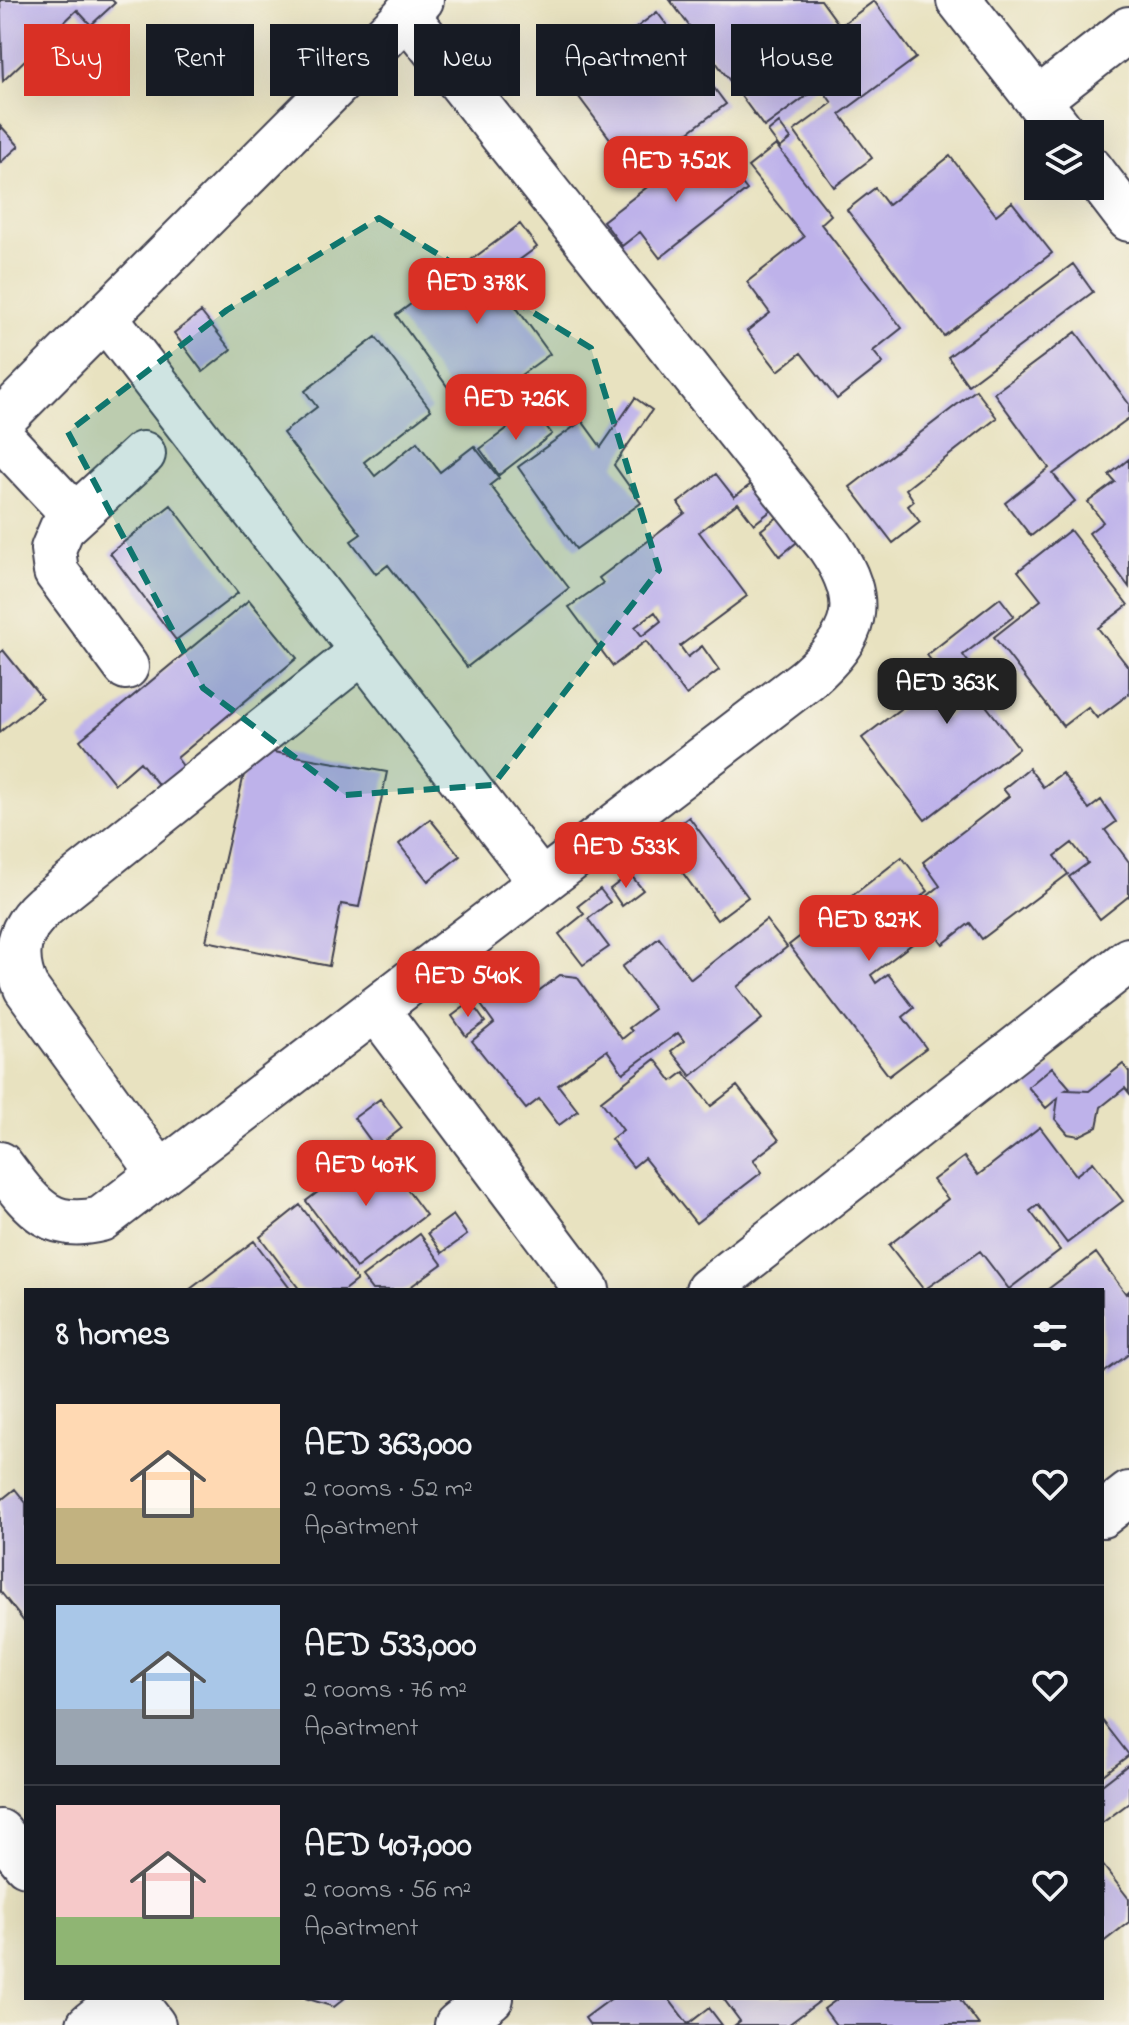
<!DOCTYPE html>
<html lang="en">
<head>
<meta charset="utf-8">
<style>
  body { margin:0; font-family:"Indie Flower",sans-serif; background:#20242c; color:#f1f3f6; height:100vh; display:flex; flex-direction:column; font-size:30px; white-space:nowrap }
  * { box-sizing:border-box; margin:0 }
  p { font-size:26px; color:#9ea1a6 }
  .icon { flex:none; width:44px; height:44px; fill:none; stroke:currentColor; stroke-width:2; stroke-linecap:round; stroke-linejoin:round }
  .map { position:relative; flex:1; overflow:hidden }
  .drawer { position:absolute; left:24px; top:1288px; width:1080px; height:712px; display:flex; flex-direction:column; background:#171b24; border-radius:0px; box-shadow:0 8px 32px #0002 }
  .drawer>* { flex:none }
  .top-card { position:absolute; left:24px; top:24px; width:1082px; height:72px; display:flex; gap:16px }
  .fabs { position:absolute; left:1024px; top:120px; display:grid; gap:16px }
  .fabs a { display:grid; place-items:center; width:80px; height:80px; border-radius:0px; background:#171b24; box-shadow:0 8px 32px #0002; font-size:40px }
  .price { position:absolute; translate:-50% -68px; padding:0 18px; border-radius:16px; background:#d93025; color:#fff; font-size:26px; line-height:52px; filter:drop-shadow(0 2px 4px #0008) }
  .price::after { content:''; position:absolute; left:50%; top:48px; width:24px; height:18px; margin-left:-12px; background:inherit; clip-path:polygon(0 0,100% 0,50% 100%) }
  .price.on { background:#222; color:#fff }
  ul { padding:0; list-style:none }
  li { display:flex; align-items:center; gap:24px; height:200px; padding:0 32px }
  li+li { border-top:2px solid #363941 }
  li span { display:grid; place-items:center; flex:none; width:224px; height:160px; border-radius:0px; color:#555 }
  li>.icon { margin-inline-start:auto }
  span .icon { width:96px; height:96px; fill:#fffc; stroke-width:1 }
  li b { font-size:34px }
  h2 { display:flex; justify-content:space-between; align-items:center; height:96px; padding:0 32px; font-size:34px }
  .pill { padding:0 28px; border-radius:0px; background:#171b24; box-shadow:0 8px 32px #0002; font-size:28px; line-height:72px }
  .pill.on { background:#d93025; color:#fff }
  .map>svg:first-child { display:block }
  .building { fill:#beb2ea; fill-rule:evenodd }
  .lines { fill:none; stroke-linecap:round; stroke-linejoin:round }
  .minor-casing { stroke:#403f4f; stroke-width:48 }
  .minor { stroke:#fff; stroke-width:44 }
  .marked { fill:#0f766e; fill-opacity:0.2; stroke:#0f766e; stroke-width:6; stroke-dasharray:16 10; stroke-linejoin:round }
</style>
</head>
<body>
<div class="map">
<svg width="1129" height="2025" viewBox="0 0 1129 2025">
  <rect width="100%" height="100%" fill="#f7f3e8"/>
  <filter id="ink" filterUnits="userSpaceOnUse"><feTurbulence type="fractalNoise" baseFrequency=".0125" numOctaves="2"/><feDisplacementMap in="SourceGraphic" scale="16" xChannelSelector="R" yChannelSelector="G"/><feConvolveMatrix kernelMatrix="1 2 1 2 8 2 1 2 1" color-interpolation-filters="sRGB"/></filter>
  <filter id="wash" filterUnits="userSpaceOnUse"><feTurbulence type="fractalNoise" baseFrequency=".006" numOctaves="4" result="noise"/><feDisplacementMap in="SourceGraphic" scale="32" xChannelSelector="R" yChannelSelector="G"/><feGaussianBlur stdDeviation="1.8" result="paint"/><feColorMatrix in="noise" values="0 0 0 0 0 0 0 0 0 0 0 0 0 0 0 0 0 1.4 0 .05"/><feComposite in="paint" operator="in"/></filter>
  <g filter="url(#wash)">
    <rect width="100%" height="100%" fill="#e8e2c0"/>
    <g id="blocks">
      <path class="building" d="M0 0H112L115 3 91 25 77 10 3 81Z
        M670 0H821L840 26 874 1 916 58 840 114 872 158 834 187 794 131 832 103 820 86 764 127Z
        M657 12 726 104 635 172 567 81Z
        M779 123 791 139 780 148 768 132Z
        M0 125 19 146 0 163Z
        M776 145 831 215 821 224 902 328 873 351 883 363 837 399 801 353 778 371 747 331 770 313 747 282 804 237 748 167Z
        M698 148 717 173 727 165 747 190 660 258 640 232 622 246 603 221Z
        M950 156 996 215 1012 202 1052 253 944 336 847 210 875 188 888 205Z
        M520 224 537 247 495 278 550 354 467 414 396 315Z
        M1073 264 1093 292 968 385 948 357Z
        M201 312 231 350 203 372 174 333Z
        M1076 332 1129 404V418L1053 474 1075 501 1031 536 1005 503 1049 468 994 393Z
        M376 337 431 410 364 462 375 476 417 442 440 472 474 446 499 478 490 485 569 588 467 667 388 565 376 574 351 541 361 534 283 433 317 407 305 391Z
        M976 390 997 418 906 489 914 501 908 506 920 522 893 543 850 487Z
        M635 398 652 410 614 465 641 503 576 549 518 467 582 421 601 447Z
        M533 409 552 434 499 475 480 449Z
        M1129 459V587L1089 533 1103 522 1088 502 1115 482 1109 475Z
        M716 474 734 497 758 479 777 506 754 524 738 503 699 532 747 596 680 646 688 657 702 646 719 670 686 695 646 641 613 666 569 607 603 583 599 578 685 513 678 503ZM655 612 661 621 642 636 635 627Z
        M171 505 238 593 176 640 110 553Z
        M783 513 802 538 780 556 761 530Z
        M1070 530 1128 605 1098 628 1129 668V694L1097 718 1088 707 1063 726 994 637 1041 600 1018 571Z
        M1000 598 1014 616 963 655 982 680 1001 665 1013 680 994 695 987 686 977 694 1019 748 925 820 862 738 925 690 946 718 964 704 927 655Z
        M249 600 297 658 177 758 189 774 165 793 140 762 115 784 80 740Z
        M3 650 42 698 0 732V653Z
        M250 748 387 772 359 907 341 904 329 966 206 941Z
        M1029 768 1043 787 1062 773 1089 809 1101 800 1116 822 1105 830 1129 862V896L1100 919 1069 877 1088 863 1072 843 1055 856 1068 874 982 939 970 923 943 944 915 906 940 886 923 862 1009 796 1003 789Z
        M689 817 748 897 717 920 659 840Z
        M430 819 460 856 428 881 399 844Z
        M902 857 928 891 900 913 920 938 871 975 876 983 888 974 914 1008 903 1017 926 1048 889 1076 789 945Z
        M630 874 643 890 622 906 610 889Z
        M600 889 610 902 588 919 609 947 583 965 559 934 584 914 578 906Z
        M766 920 787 947 737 987 762 1019 691 1076 671 1051 684 1041 678 1033 623 1073 607 1050 558 1085 578 1111 559 1125 539 1099 526 1109 472 1041 494 1023 479 1002 509 980 525 1001 560 975 577 977 622 1039 632 1031 629 1028 654 1009 622 967 659 938 691 979Z
        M471 1002 485 1022 466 1036 452 1016Z
        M655 1059 672 1081 684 1072 711 1106 737 1086 779 1140 753 1160 762 1172 696 1223 644 1158 633 1167 611 1139 623 1130 601 1101Z
        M1123 1064 1129 1072V1093L1125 1088 1101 1107 1097 1127 1079 1136 1068 1134 1055 1119 1058 1098 1046 1108 1028 1087 1052 1067 1070 1088 1066 1090 1089 1091Z
        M380 1099 402 1128 376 1148 354 1118Z
        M1040 1127 1076 1175 1093 1162 1123 1201 1067 1243 1038 1205 1030 1211 1060 1250 1009 1289 980 1251 924 1290 889 1245 948 1199 933 1180 964 1157 978 1175Z
        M376 1148 426 1215 356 1268 306 1201Z
        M300 1205 357 1280 344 1290H300L260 1237Z
        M453 1215 467 1235 442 1253 428 1233Z
        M420 1234 442 1264 406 1290H372L362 1277Z
        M254 1241 291 1290H189Z
        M1096 1253 1126 1294 1129 1291V1354L1102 1374V1290H1047Z
        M15 1489 26 1503V1624L0 1591V1501Z
        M1102 1720 1129 1755 1103 1775 1102 1773Z
        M1129 1764V1803L1102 1823V1785Z
        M1102 1864 1129 1899V1922L1102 1943Z
        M305 1998H345L334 2007Z
        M612 1998H668L688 2024 709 2008 722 2025H590L585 2018Z
        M723 1998 769 1999 824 1998 788 2025H735L740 2021Z
        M839 1998H959L979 2025H836L824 2009Z"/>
    </g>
  </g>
  <g filter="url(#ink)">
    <use href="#blocks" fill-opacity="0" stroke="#403f4f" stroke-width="2"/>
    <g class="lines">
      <defs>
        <path id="minor" d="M959 0 1064 134
          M1038 100 1129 29
          M1090 168 1129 219
          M105 317 540 881
          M0 422 421 0
          M0 436 75 516
          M126 667 56 572 53 549 62 528 143 454
          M376 1009 587 1290
          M0 1164C30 1203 47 1233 101 1219L807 679C857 635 868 603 829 546L406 14
          M160 1173 26 988C12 955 17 930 44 906L363 651
          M708 1290 1129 960
          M1102 1515 1129 1494
          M0 1832 26 1864
          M132 1998 153 2025
          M89 2025 123 1998
          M457 2025 491 1998"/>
      </defs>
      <use href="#minor" class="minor-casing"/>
      <use href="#minor" class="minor"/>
    </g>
  </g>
  <path class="marked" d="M379 218 591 348 659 570 493 785 345 795 203 688 68 432 227 310Z"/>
</svg>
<div class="fabs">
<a><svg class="icon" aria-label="layers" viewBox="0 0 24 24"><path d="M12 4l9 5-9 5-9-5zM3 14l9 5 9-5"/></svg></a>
</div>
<b class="price" style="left:676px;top:204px">AED 752K</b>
<b class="price" style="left:477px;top:326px">AED 378K</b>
<b class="price" style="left:516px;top:442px">AED 726K</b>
<b class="price on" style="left:947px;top:726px">AED 363K</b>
<b class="price" style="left:626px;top:890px">AED 533K</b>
<b class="price" style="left:869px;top:963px">AED 827K</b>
<b class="price" style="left:468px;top:1019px">AED 540K</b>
<b class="price" style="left:366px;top:1208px">AED 407K</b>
<div class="top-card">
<a class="pill on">Buy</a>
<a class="pill">Rent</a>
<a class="pill">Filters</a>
<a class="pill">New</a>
<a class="pill">Apartment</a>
<a class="pill">House</a>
</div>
<section class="drawer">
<h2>8 homes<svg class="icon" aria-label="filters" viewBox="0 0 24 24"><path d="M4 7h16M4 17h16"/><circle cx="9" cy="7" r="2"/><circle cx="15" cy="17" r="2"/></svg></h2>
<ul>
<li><span style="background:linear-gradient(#ffd9b3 65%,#c2b280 0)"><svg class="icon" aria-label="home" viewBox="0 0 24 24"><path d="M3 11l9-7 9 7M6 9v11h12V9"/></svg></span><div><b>AED 363,000</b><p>2 rooms · 52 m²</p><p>Apartment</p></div><svg class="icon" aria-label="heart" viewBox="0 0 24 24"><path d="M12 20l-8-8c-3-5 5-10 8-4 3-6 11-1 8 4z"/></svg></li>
<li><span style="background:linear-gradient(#a9c7e8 65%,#9aa5b1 0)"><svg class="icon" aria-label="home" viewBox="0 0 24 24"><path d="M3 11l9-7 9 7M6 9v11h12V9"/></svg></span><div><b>AED 533,000</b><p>2 rooms · 76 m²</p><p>Apartment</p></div><svg class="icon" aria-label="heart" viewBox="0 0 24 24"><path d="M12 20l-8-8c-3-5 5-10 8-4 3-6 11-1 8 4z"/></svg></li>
<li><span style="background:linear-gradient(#f6c9c9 70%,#8fb573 0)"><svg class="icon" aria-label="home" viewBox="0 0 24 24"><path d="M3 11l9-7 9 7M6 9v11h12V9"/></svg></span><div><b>AED 407,000</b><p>2 rooms · 56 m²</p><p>Apartment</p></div><svg class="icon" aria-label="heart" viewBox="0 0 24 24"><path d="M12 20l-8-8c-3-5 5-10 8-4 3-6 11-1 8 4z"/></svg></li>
</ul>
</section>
</div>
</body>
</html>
